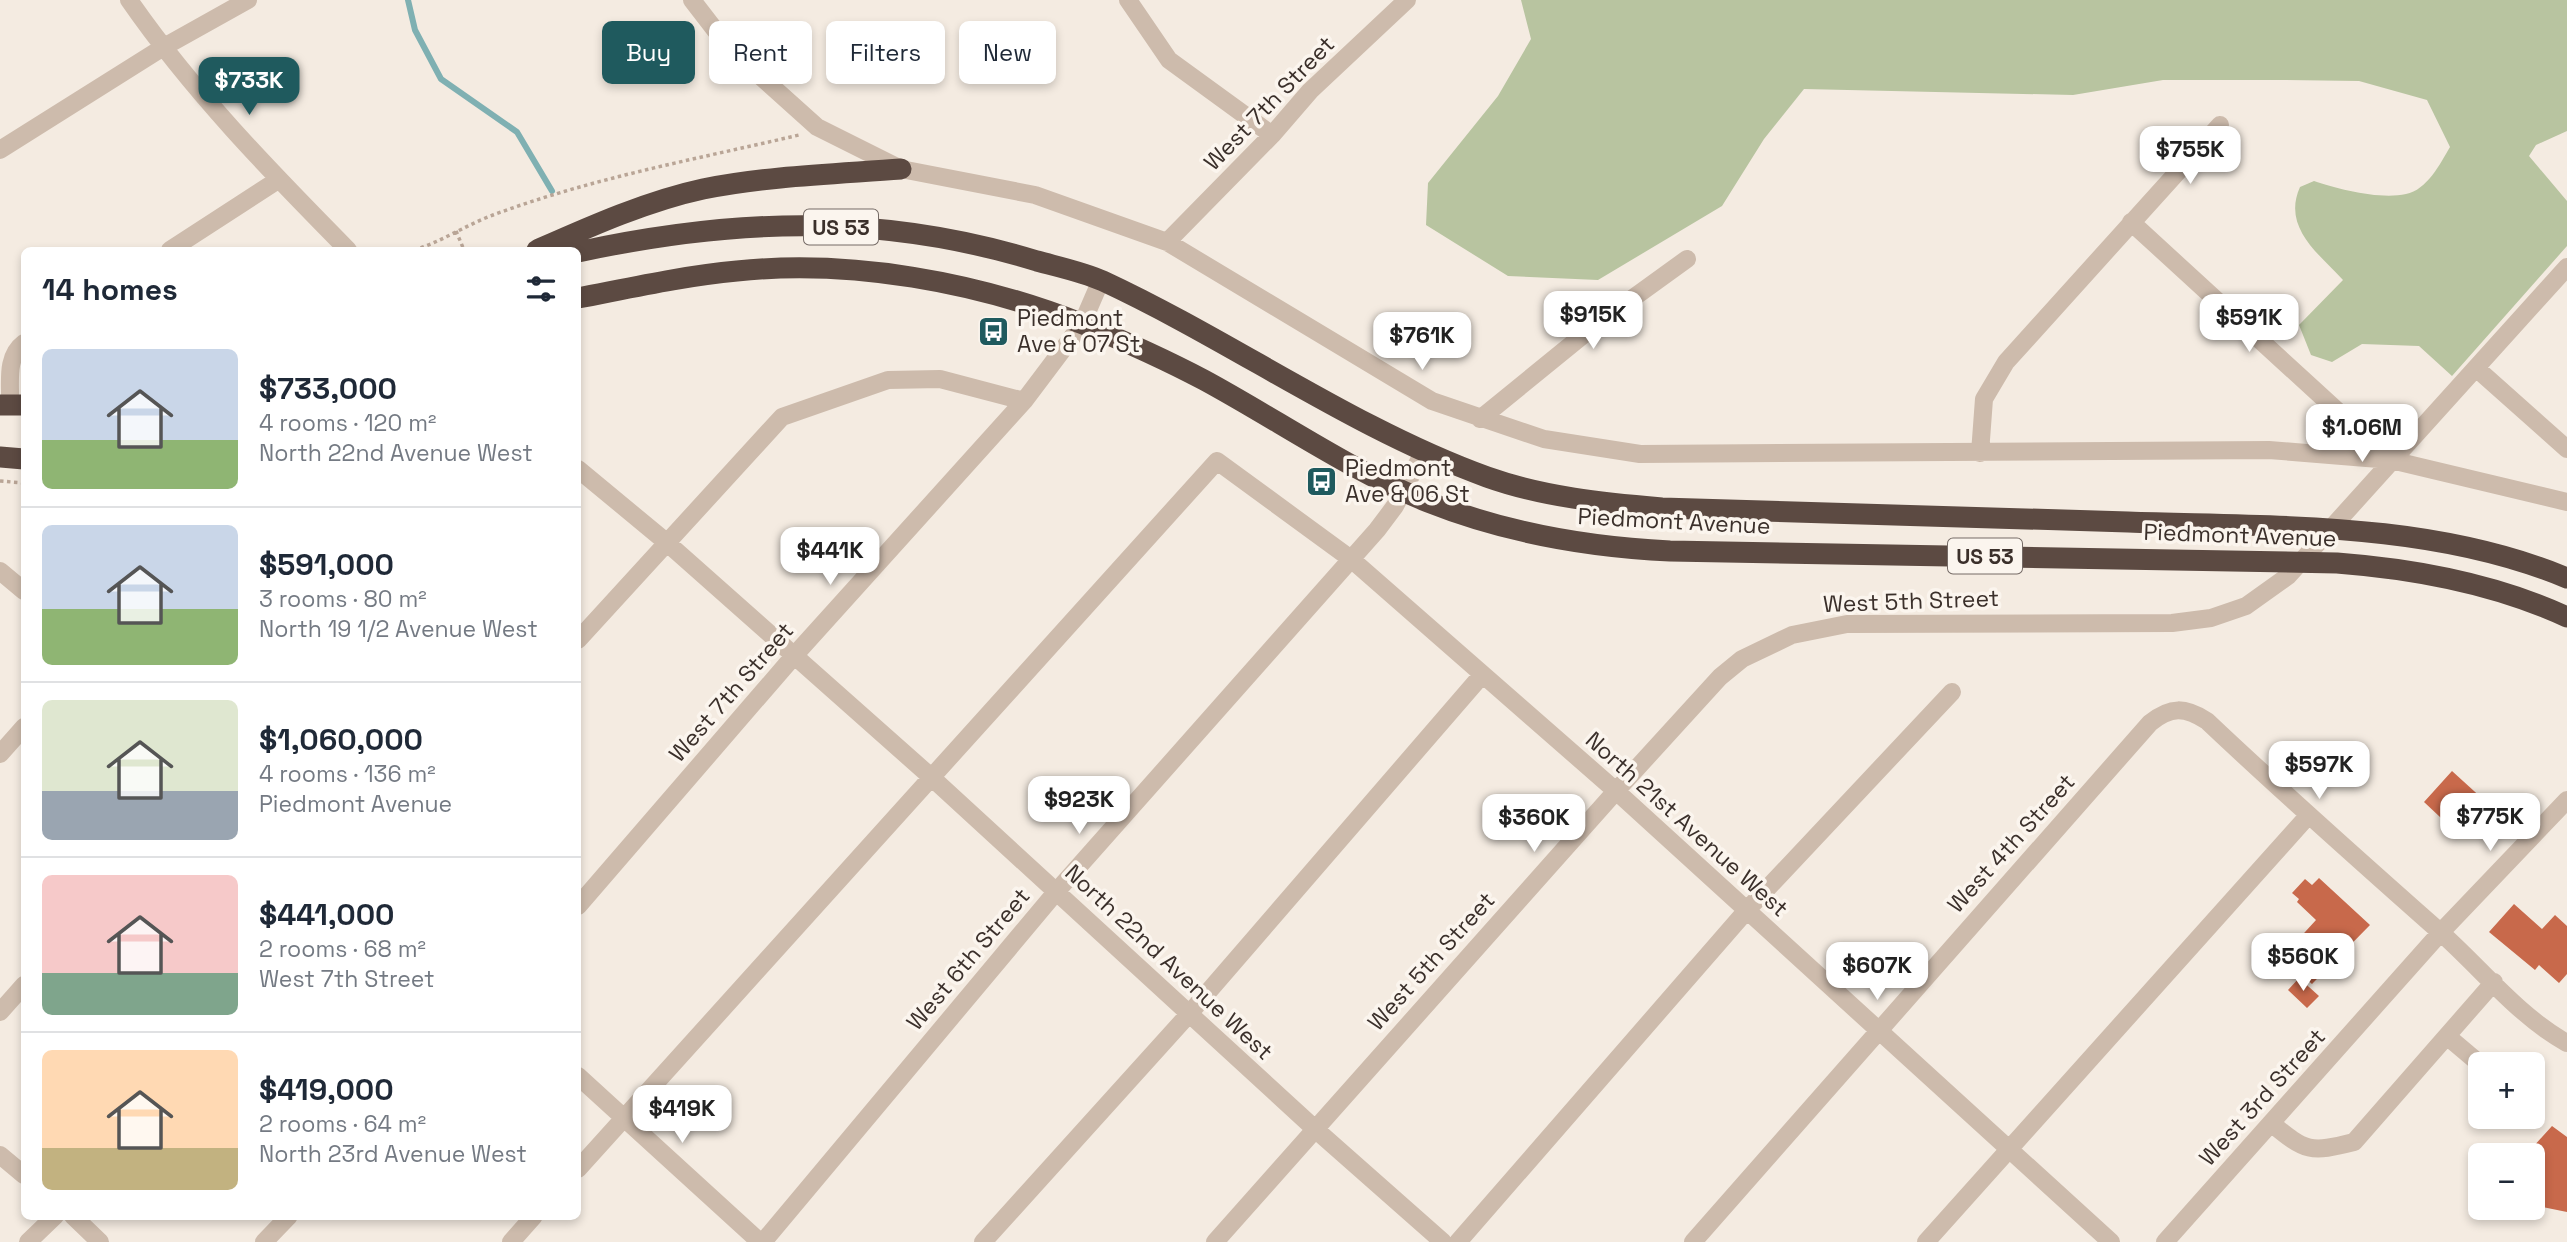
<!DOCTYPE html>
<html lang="en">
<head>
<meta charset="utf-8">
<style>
  body { margin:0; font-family:"Space Grotesk",sans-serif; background:#f6f6f7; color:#1f2937; height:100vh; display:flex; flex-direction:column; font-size:26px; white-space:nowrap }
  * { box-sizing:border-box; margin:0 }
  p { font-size:23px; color:#747a83 }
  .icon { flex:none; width:38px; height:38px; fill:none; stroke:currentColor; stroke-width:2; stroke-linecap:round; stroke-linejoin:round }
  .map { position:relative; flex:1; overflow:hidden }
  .details { position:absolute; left:21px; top:247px; width:560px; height:973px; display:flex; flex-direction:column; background:#fff; border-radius:10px; box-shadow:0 4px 10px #0003 }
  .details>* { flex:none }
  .guide { position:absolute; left:602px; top:21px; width:665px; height:63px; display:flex; gap:14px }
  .fabs { position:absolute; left:2468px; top:1052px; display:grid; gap:14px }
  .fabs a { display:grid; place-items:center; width:77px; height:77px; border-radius:10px; background:#fff; box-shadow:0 4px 10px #0003; font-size:35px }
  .price { position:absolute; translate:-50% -60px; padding:0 16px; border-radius:14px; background:#fff; color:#222; font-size:23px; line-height:46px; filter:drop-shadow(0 2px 4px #0008) }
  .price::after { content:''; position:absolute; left:50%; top:42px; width:21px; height:16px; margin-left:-10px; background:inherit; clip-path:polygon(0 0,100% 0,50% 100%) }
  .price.active { background:#1f5a5e; color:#fff }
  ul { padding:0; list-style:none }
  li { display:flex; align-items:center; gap:21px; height:175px; padding:0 21px }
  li+li { border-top:2px solid #e0e1e3 }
  li span { display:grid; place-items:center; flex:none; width:196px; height:140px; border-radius:10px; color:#555 }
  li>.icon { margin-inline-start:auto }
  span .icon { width:84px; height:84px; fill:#fffc; stroke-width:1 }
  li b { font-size:30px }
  h2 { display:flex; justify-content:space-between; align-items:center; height:84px; padding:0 21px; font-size:30px }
  .tag { padding:0 24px; border-radius:10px; background:#fff; box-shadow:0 4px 10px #0003; font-size:24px; line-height:63px }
  .tag.active { background:#1f5a5e; color:#fff }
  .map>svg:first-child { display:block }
  .green { fill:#b8c4a0 }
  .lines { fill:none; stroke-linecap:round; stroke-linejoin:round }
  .stream { stroke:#7fb0b2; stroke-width:6 }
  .building { fill:#c8694b }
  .path { stroke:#b9a596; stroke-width:3.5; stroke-dasharray:3.5 3.5; stroke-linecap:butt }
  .minor { stroke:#cdbbac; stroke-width:18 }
  .highway { stroke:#5c4a42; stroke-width:21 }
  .labels { text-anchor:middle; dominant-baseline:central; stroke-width:7; stroke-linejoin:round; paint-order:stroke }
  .shield { fill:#fbf5ee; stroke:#756b66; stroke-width:2 }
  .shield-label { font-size:21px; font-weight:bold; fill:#3b302b }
  .street-label { font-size:23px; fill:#3b302b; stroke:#fbf5ee }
  .poi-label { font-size:23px; fill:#3b302b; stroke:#fbf5ee; text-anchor:start }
</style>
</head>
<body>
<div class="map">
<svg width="2567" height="1242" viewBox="0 0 2567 1242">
  <rect width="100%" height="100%" fill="#f4ebe1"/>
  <path class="green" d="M1521 0H2567V131L2536 145 2529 156 2567 201V246L2452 376 2419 346 2362 344 2332 362 2311 355 2299 325 2343 280C2318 253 2282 227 2300 187L2314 181C2338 189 2380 200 2406 194 2427 190 2440 164 2450 147L2427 100 2359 81 2286 80H2163L2073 95 1804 89 1764 139 1722 206 1598 280 1508 276 1426 225 1428 183 1498 96 1531 39Z"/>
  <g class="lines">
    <path class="stream" d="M408 0 415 30 441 79 517 132 552 191"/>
  </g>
  <path class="building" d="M2452 771 2485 801 2456 832 2424 802Z
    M2319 878 2370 925 2312 984 2282 957 2316 920 2297 902 2299 899 2292 893 2305 879 2312 885Z
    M2514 904 2542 929 2555 915 2567 926V974L2559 983 2539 965 2535 970 2489 932Z
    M2299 978 2319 996 2307 1008 2288 990Z
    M2552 1126 2567 1137V1212L2532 1205V1148Z"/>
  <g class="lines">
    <path class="path" d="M456 231 464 250
      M414 250C441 242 466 225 493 215 592 178 697 159 799 135
      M0 481 24 483"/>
    <path class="minor" d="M129 0C192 91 270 171 348 250
      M692 0 729 48 817 127 901 169 1035 195 1167 242 1432 401 1544 439 1640 454 2269 450 2391 460 2567 502
      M1128 0 1169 60 1272 135
      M0 150 162 48 248 0
      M2131 222 2391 460
      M1167 242 1272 135 1310 91 1407 0
      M170 250 278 180
      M2476 368 2567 449
      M10 405C11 384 5 357 24 343
      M1480 419 1593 327 1687 259
      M1980 453 1984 399 2006 362 2220 125
      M578 469 665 541 930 776 1315 1129 1443 1242
      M0 571 24 591
      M578 640 782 417 888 380 940 379 1024 401
      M0 754 24 727
      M578 906 793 657 1024 401 1082 324 1101 280
      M0 1012 24 985
      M2448 1037 2480 1064
      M578 1076 760 1242
      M2271 1123C2306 1152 2310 1153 2354 1142L2494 982
      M0 1155 24 1175
      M578 1169 1217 461 1351 559 1616 791 2111 1242
      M73 1216 100 1242
      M28 1242 55 1216
      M264 1242 289 1216
      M511 1242 534 1216
      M763 1242 1056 892 1377 530 1395 506 1424 451
      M983 1242 1189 1014 1482 675
      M1215 1242 1616 791 1720 677 1742 659 1792 635 1847 624 2172 623 2211 618 2246 606 2288 576 2567 267
      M1458 1242 1747 910 1952 692
      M1693 1242 2150 723C2171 706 2185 707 2207 721 2283 793 2361 862 2439 931 2481 968 2518 1016 2567 1043
      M1926 1242 2307 817
      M2165 1242 2441 932 2567 800"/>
    <path class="highway" d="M537 250C589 227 647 201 703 189 768 176 835 174 901 169
      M578 252C735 218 881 213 1037 261 1059 267 1083 272 1103 281 1232 341 1354 429 1487 477 1543 497 1604 503 1662 508 1818 513 1973 518 2128 522 2274 527 2430 521 2567 578
      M578 298C630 288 683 276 737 271 851 259 977 282 1083 324 1124 341 1166 360 1204 380 1278 420 1349 470 1428 502 1506 533 1587 547 1670 551L2337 563C2415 569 2496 584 2567 617
      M0 405H24
      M0 457 24 459"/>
  </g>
  <defs>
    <symbol id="bus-square" viewBox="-11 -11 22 22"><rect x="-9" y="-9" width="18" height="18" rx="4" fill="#1f5a5e" stroke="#fbf5ee"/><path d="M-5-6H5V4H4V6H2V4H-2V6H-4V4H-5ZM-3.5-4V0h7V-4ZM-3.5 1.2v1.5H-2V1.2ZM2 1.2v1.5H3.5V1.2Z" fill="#fff"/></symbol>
  </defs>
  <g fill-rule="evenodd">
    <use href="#bus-square" x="976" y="314" width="35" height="35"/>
    <use href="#bus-square" x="1304" y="464" width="35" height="35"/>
  </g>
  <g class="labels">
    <g class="shield">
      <rect x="804" y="209.5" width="74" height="35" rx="5"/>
      <rect x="1948" y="538.5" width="74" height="35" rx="5"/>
    </g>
    <g class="shield-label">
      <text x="841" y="227">US 53</text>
      <text x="1985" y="556">US 53</text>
    </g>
    <g class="street-label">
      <text transform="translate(1269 103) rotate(-46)">West 7th Street</text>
      <text transform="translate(1674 521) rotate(3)">Piedmont Avenue</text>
      <text transform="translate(2240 535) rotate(2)">Piedmont Avenue</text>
      <text transform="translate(1911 601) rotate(-2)">West 5th Street</text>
      <text transform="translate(731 692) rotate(-49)">West 7th Street</text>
      <text transform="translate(1687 824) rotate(42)">North 21st Avenue West</text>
      <text transform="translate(2011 843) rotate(-48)">West 4th Street</text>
      <text transform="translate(968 959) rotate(-50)">West 6th Street</text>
      <text transform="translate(1431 961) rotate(-48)">West 5th Street</text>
      <text transform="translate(1169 962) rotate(43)">North 22nd Avenue West</text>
      <text transform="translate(2262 1097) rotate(-48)">West 3rd Street</text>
    </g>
    <g class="poi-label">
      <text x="1017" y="318">Piedmont<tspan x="1017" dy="26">Ave &amp; 07 St</tspan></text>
      <text x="1345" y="468">Piedmont<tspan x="1345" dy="26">Ave &amp; 06 St</tspan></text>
    </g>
  </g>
</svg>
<div class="fabs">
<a>+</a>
<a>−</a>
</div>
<b class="price active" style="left:249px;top:117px">$733K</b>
<b class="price" style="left:2190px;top:186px">$755K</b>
<b class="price" style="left:1593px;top:351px">$915K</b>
<b class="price" style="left:2249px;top:354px">$591K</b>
<b class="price" style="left:1422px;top:372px">$761K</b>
<b class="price" style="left:2362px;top:464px">$1.06M</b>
<b class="price" style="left:830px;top:587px">$441K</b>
<b class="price" style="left:2319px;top:801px">$597K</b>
<b class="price" style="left:1079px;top:836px">$923K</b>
<b class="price" style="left:2490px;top:853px">$775K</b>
<b class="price" style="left:1534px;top:854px">$360K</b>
<b class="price" style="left:2303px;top:993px">$560K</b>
<b class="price" style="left:1877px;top:1002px">$607K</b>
<b class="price" style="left:682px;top:1145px">$419K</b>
<div class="guide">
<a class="tag active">Buy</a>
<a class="tag">Rent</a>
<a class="tag">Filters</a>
<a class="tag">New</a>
</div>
<section class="details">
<h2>14 homes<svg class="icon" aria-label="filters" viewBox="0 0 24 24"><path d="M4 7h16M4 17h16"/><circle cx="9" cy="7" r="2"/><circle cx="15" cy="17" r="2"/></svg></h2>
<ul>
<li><span style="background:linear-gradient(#c9d6e8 65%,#8fb573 0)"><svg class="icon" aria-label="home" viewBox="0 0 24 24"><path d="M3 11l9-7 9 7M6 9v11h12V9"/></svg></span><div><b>$733,000</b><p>4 rooms · 120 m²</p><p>North 22nd Avenue West</p></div></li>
<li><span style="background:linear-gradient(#c9d6e8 60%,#8fb573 0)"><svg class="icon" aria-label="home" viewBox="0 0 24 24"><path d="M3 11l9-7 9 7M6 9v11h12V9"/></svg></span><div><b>$591,000</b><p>3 rooms · 80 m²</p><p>North 19 1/2 Avenue West</p></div></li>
<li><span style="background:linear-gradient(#dfe7d0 65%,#9aa5b1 0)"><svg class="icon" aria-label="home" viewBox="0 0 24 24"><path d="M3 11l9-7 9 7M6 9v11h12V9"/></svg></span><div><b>$1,060,000</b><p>4 rooms · 136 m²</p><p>Piedmont Avenue</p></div></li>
<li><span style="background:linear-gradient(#f6c9c9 70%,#7fa58c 0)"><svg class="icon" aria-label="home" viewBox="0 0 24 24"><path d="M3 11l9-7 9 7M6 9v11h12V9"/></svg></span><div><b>$441,000</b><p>2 rooms · 68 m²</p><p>West 7th Street</p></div></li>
<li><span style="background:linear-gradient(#ffd9b3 70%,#c2b280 0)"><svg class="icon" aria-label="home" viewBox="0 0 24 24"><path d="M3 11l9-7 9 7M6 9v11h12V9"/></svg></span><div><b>$419,000</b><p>2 rooms · 64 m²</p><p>North 23rd Avenue West</p></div></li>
</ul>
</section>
</div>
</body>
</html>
